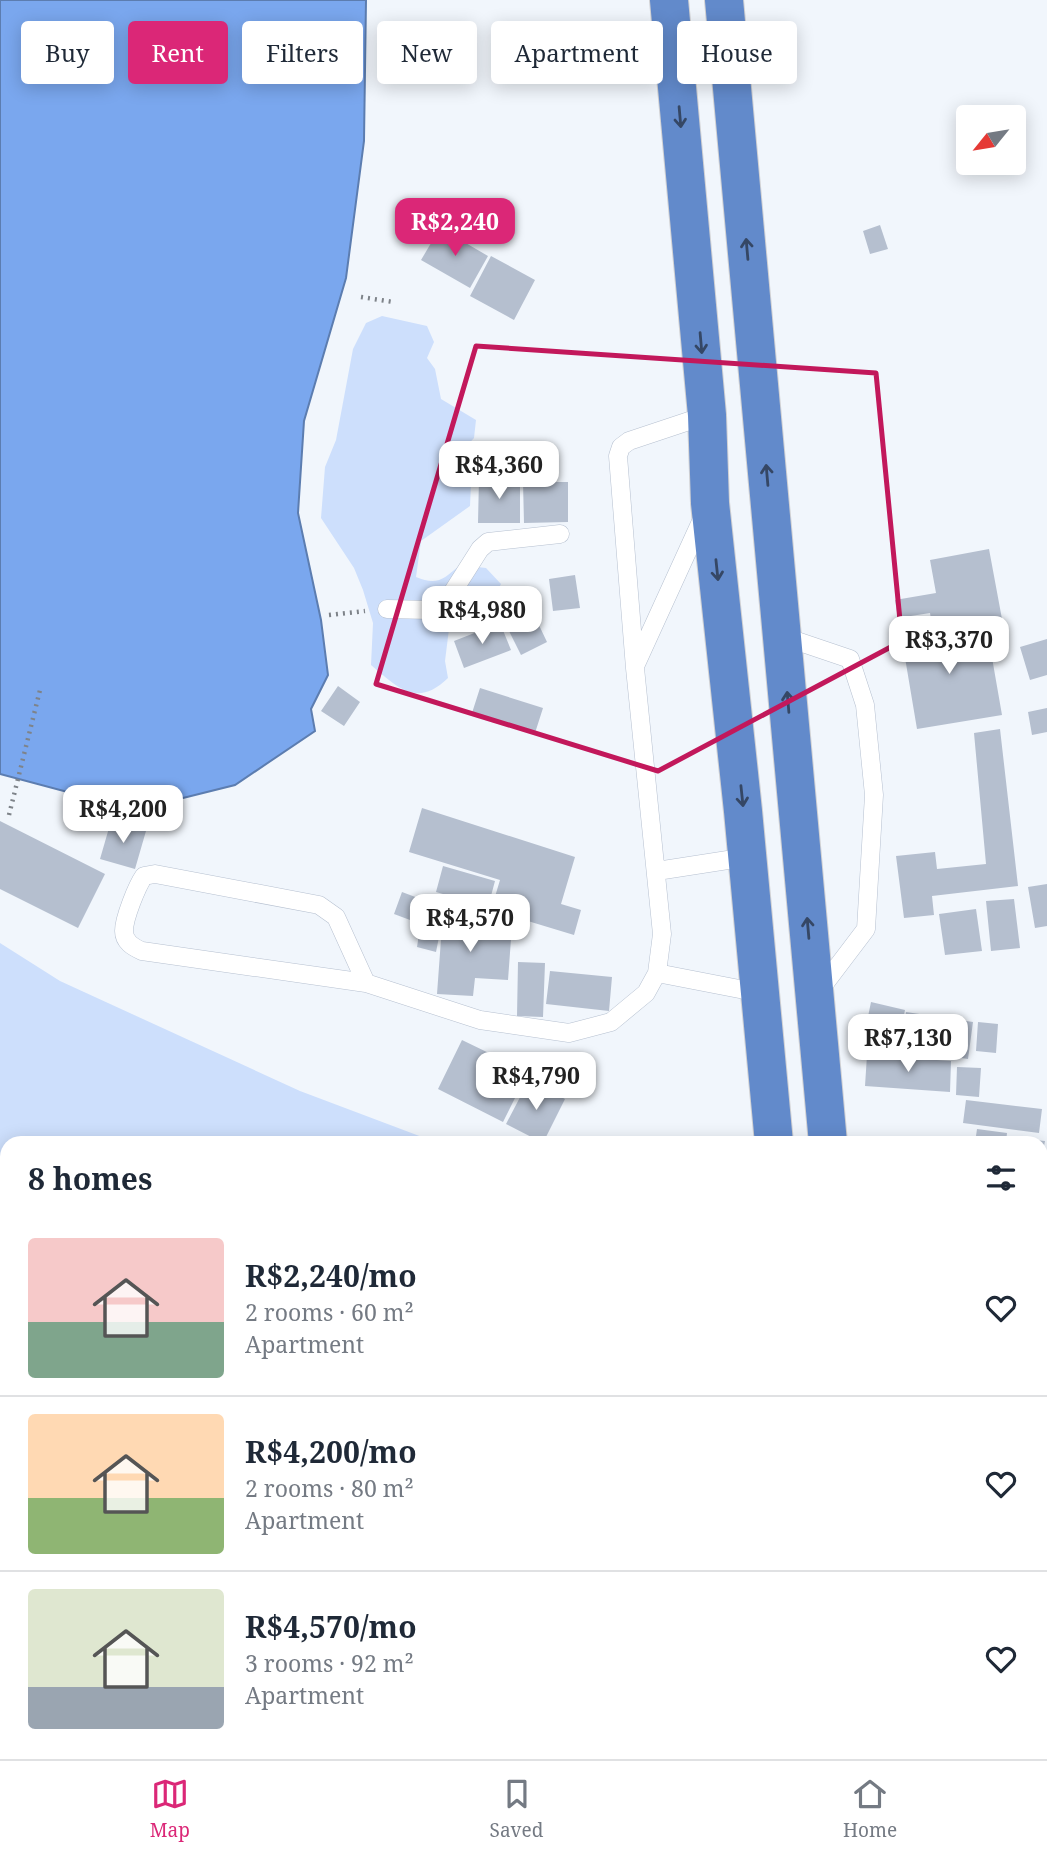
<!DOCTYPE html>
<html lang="en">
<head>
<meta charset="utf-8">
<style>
  body { margin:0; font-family:"Noto Serif",serif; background:#f6f6f7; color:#1f2937; height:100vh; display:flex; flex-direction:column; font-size:26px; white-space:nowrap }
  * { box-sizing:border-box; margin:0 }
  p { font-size:23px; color:#747a83 }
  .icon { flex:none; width:38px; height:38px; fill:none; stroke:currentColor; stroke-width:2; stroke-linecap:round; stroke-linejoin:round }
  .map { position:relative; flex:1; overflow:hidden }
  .sheet { position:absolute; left:0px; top:1136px; width:1048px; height:625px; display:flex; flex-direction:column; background:#fff; border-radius:21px 21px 0 0; box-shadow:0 4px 18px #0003 }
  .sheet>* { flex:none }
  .guide { position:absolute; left:21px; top:21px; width:1006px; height:63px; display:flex; gap:14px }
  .needle { width:46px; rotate:240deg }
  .controls { position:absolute; left:956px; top:105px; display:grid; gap:14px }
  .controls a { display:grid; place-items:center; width:70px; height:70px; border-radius:7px; background:#fff; box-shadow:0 4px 18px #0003; font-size:35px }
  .price { position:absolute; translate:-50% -60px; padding:0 16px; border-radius:14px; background:#fff; color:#222; font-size:23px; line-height:46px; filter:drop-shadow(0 2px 4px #0008) }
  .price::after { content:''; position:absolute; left:50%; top:42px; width:21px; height:16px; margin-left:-10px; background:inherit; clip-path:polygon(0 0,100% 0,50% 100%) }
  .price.on { background:#db2777; color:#fff }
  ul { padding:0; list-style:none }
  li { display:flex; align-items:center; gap:21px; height:175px; padding:0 28px }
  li+li { border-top:2px solid #e0e1e3 }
  li span { display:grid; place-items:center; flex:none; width:196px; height:140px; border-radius:7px; color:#555 }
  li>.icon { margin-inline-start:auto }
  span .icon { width:84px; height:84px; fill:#fffc; stroke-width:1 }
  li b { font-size:30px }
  h2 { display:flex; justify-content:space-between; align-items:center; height:84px; padding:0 28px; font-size:30px }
  .tag { padding:0 24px; border-radius:7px; background:#fff; box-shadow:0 4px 18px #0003; font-size:24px; line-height:63px }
  .tag.on { background:#db2777; color:#fff }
  .dock { display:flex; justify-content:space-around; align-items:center; height:98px; border-top:2px solid #e0e1e3; background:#fff; font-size:19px; color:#747a83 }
  .dock a { display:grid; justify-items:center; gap:4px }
  .dock .on { color:#db2777 }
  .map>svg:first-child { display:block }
  .green { fill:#cddffc }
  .water { fill:#7aa7ee; stroke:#5c7db0; stroke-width:2 }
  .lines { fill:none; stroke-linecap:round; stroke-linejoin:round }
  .river { stroke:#7aa7ee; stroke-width:51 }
  .building { fill:#b5bfcf }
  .lane-casing { stroke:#b6c0d0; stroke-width:19 }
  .highway-casing { stroke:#d1d1d3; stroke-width:40 }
  .path { stroke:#7e8389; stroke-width:4.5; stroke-dasharray:2 5; stroke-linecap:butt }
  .lane { stroke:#fff; stroke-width:18 }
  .highway { stroke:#628acb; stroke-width:38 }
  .oneway { stroke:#354765 }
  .marked { fill:none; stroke:#c2185b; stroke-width:5; stroke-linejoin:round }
</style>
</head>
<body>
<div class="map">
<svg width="1047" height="1759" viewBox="0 0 1047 1759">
  <rect width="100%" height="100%" fill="#f1f6fc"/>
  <path class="green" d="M382 316 427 326 434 342 427 358 435 369 441 399 476 420 474 438 464 449 461 466 471 484 470 506 421 541 416 577C437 586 444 579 460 565L486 568 501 584 481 620 449 629 445 661 448 678C417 708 398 688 371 665L373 623 363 590 354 568 321 518 325 467 336 440 353 349 366 323Z
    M0 943 60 981 300 1091 438 1143H7V1754H746L747 1759H0Z
    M1047 1283V1759H915V1754H1041V1289Z"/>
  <path class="water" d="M0 0H366L364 141 346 278 304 421 298 513 321 620 328 675 311 709 315 731 235 785 155 805 90 798 0 774Z
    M7 1558V1754H407L408 1759H0V1566Z"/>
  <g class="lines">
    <path class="river" d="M0 1529 7 1537"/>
  </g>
  <path class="building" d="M880 225 888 249 870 254 863 231Z
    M440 228 488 256 470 288 421 260Z
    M491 256 535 280 514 320 470 296Z
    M492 445 495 464 471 467 469 448Z
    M479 478 520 479V523H478Z
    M523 482H568V522L524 523Z
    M989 549 1002 619 933 631 930 613 898 618 895 600 936 593 930 560Z
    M575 575 580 608 553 611 549 579Z
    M527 600 547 642 521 655 500 613Z
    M926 618 930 639 987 629 1002 715 917 729 899 622Z
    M500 623 511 650 464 668 454 641Z
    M1047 639V675L1030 680 1020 647Z
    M338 686 360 702 344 726 321 711Z
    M480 688 543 708 535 733 472 713Z
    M1047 708V732L1032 735 1028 712Z
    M1000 729 1018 886 932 896 934 915 904 918 896 856 935 852 937 869 986 864 974 733Z
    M422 808 575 857 561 904 581 910 574 935 491 910 500 880 409 852Z
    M0 821 105 874 78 928 0 889Z
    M111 821 146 831 135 869 100 859Z
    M443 866 495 881 488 907 436 892Z
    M1047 884V926L1035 928 1028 887Z
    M402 892 442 907 434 929 394 914Z
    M1014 899 1020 948 991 951 986 901Z
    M976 909 982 951 945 955 939 914Z
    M443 912 491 915 490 937 511 939 508 980 475 978 473 996 437 994Z
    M420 928 440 932 436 952 417 947Z
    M518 962 545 963 543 1017 517 1016Z
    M550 971 612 977 609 1011 546 1004Z
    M871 1002 905 1010 897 1049 863 1041Z
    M906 1012 973 1022 968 1059 901 1049Z
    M978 1022 998 1024 996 1053 976 1051Z
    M462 1040 528 1072 503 1122 438 1089Z
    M867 1055 951 1061 950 1092 865 1086Z
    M957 1067 981 1068 979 1097 956 1095Z
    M529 1080 565 1099 543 1143 506 1124Z
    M966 1100 1042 1109 1039 1133 963 1123Z
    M977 1129 1007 1133 1006 1143H975Z
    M1013 1138 1045 1141 1043 1151 1041 1143H1013Z
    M1041 1165 1047 1166V1190L1041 1189Z
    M1041 1338 1047 1340V1352L1041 1365Z"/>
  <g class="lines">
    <defs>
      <path id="lane" d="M387 609 431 610 452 593 480 549 488 542 560 534
        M782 636 850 659 865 705 874 795 866 929 819 991
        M636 664 704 515
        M657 871 747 857
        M657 973 760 993
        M366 983 336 917 319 905 155 874 144 876C137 886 124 918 124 931 124 942 133 947 142 951L366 983 480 1020 569 1033 611 1022 646 993 657 973 662 934 635 668 618 456 621 447 629 441 707 415"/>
      <path id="highway" d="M669 0 707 415 710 503 743 811 774 1143
        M724 0 828 1143
        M829 1754 830 1759
        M883 1754 884 1759"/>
    </defs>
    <use href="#lane" class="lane-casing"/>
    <use href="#highway" class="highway-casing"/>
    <path class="path" d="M361 297 393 302
      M329 615 365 611
      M9 815 41 686"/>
    <use href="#lane" class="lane"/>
    <use href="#highway" class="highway"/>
  </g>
  <defs><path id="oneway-shaft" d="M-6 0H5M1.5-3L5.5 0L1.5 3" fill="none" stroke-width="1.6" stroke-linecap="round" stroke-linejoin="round" transform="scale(1.75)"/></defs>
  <g class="oneway">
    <use href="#oneway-shaft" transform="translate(680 117) rotate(85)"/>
    <use href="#oneway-shaft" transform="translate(747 249) rotate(-95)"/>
    <use href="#oneway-shaft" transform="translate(701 343) rotate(85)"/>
    <use href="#oneway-shaft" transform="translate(767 475) rotate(-95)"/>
    <use href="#oneway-shaft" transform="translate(717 570) rotate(84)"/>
    <use href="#oneway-shaft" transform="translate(788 702) rotate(-95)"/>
    <use href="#oneway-shaft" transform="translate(742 796) rotate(84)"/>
    <use href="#oneway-shaft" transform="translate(808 928) rotate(-95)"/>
  </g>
  <path class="marked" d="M476 346 876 373 902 641 658 771 376 684Z"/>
</svg>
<div class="controls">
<a><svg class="needle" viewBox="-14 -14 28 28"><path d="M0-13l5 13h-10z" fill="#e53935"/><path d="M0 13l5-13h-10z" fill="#747a83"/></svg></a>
</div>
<b class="price on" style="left:455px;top:258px">R$2,240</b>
<b class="price" style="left:499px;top:501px">R$4,360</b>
<b class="price" style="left:482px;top:646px">R$4,980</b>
<b class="price" style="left:949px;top:676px">R$3,370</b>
<b class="price" style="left:123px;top:845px">R$4,200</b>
<b class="price" style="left:470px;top:954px">R$4,570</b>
<b class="price" style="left:908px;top:1074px">R$7,130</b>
<b class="price" style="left:536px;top:1112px">R$4,790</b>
<div class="guide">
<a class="tag">Buy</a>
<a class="tag on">Rent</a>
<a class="tag">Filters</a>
<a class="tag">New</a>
<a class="tag">Apartment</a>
<a class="tag">House</a>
</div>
<section class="sheet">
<h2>8 homes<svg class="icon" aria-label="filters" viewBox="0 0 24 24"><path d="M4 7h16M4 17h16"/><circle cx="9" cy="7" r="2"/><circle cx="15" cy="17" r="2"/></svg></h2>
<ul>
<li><span style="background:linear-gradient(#f6c9c9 60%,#7fa58c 0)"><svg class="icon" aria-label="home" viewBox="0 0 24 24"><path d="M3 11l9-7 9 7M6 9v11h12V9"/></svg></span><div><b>R$2,240/mo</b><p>2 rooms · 60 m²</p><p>Apartment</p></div><svg class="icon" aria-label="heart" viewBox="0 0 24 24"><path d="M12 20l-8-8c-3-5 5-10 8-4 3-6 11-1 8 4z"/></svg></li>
<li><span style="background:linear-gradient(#ffd9b3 60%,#8fb573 0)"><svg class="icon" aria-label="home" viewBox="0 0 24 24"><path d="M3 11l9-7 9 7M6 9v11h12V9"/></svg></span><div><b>R$4,200/mo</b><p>2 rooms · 80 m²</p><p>Apartment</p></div><svg class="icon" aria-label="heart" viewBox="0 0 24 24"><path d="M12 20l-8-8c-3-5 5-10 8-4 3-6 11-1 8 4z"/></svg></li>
<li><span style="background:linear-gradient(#dfe7d0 70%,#9aa5b1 0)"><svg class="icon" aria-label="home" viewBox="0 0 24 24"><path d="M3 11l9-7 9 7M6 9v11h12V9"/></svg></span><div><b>R$4,570/mo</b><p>3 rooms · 92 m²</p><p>Apartment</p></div><svg class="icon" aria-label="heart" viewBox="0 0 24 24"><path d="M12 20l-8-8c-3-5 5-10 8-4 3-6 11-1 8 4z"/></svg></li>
</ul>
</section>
</div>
<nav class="dock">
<a class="on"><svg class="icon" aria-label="map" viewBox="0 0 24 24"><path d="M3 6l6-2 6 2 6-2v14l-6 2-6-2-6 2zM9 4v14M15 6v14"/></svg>Map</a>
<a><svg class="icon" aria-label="saved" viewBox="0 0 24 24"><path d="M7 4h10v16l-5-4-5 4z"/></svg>Saved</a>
<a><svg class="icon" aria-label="home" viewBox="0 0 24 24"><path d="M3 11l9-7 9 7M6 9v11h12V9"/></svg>Home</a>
</nav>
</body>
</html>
